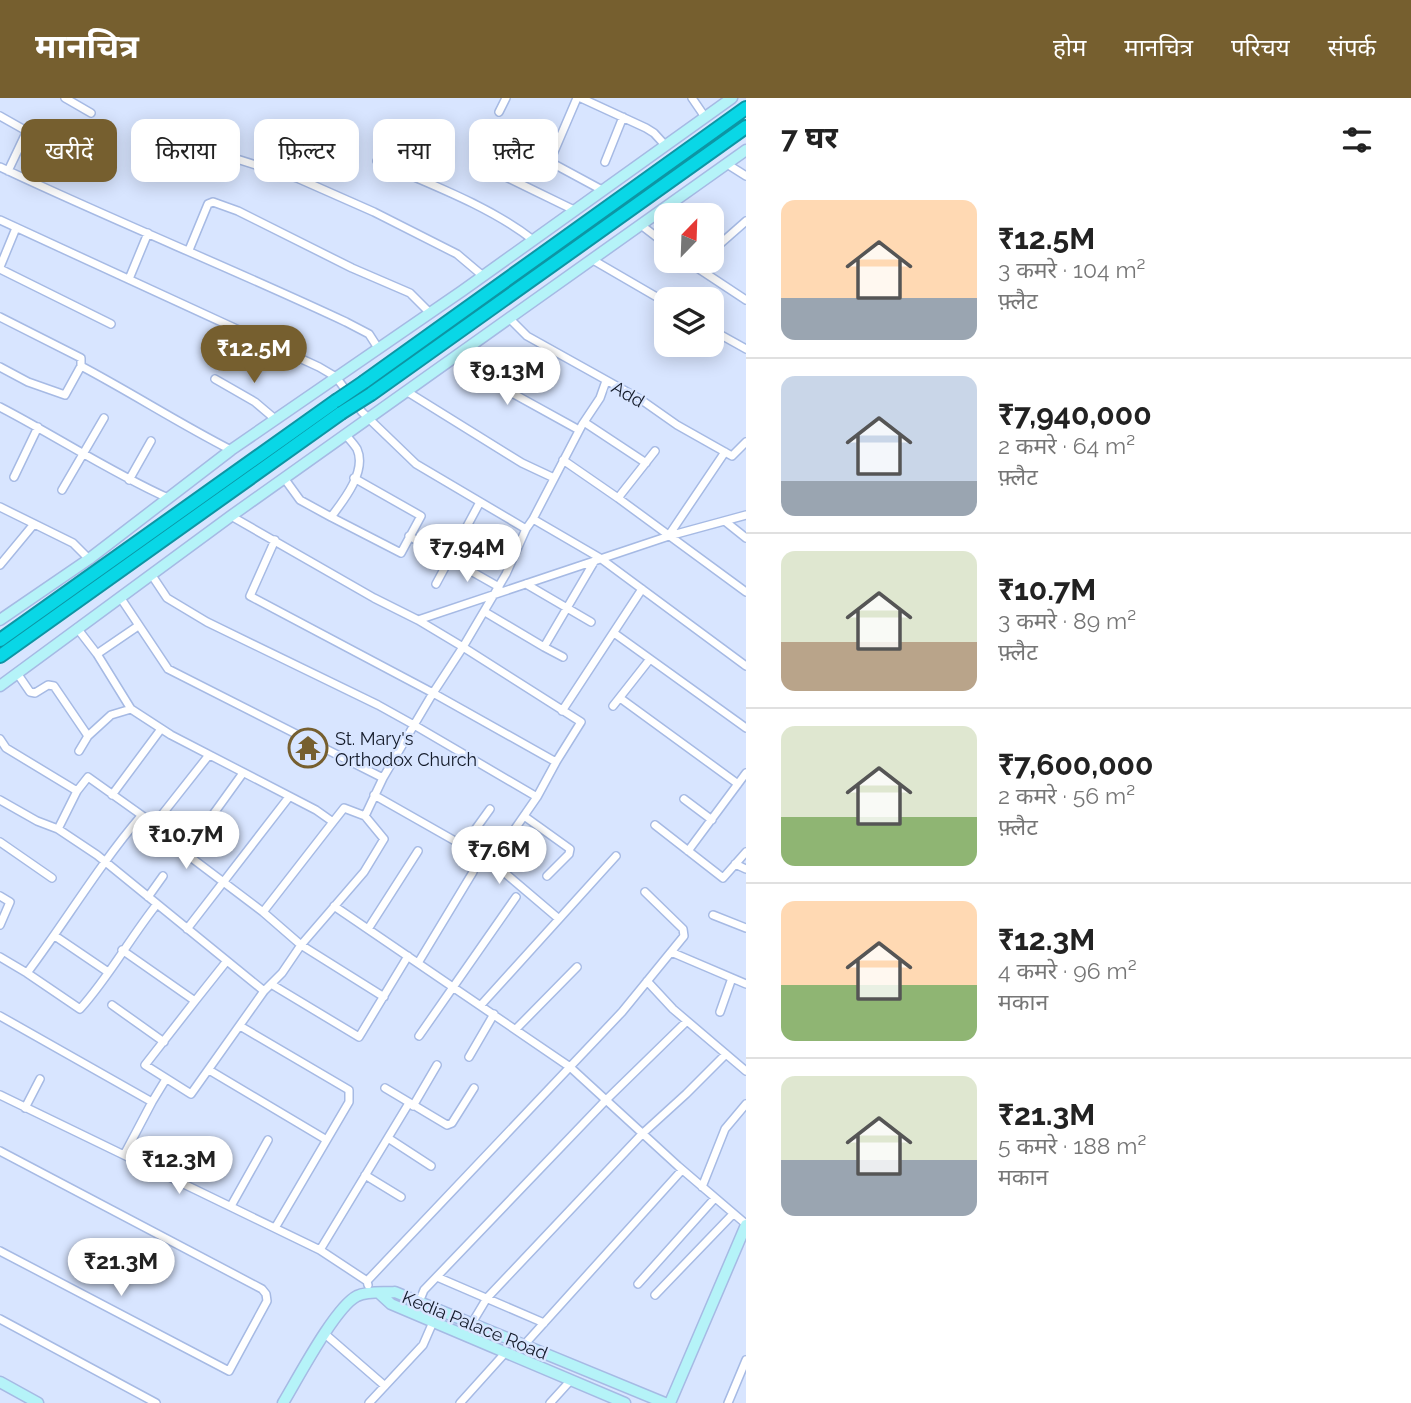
<!DOCTYPE html>
<html lang="hi">
<head>
<meta charset="utf-8">
<style>
  body { margin:0; font-family:Raleway,"Noto Sans Devanagari",sans-serif; background:#f6f6f6; color:#222; height:100vh; display:flex; flex-direction:column; font-size:26px; white-space:nowrap }
  * { box-sizing:border-box; margin:0 }
  p { font-size:23px; color:#767676 }
  .icon { flex:none; width:38px; height:38px; fill:none; stroke:currentColor; stroke-width:2; stroke-linecap:round; stroke-linejoin:round }
  .map { position:relative; flex:1; overflow:hidden }
  .side { display:flex; flex-direction:column; background:#fff; width:665px }
  .side>* { flex:none }
  .banner { position:absolute; left:21px; top:21px; width:620px; height:63px; display:flex; gap:14px }
  .needle { width:46px; rotate:23deg }
  .controls { position:absolute; left:654px; top:105px; display:grid; gap:14px }
  .controls a { display:grid; place-items:center; width:70px; height:70px; border-radius:14px; background:#fff; box-shadow:0 4px 18px #0003; font-size:35px }
  .price { position:absolute; translate:-50% -60px; padding:0 16px; border-radius:24px; background:#fff; color:#222; font-size:23px; line-height:46px; filter:drop-shadow(0 2px 4px #0008) }
  .price::after { content:''; position:absolute; left:50%; top:42px; width:21px; height:16px; margin-left:-10px; background:inherit; clip-path:polygon(0 0,100% 0,50% 100%) }
  .price.current { background:#765f2f; color:#fff }
  ul { padding:0; list-style:none }
  li { display:flex; align-items:center; gap:21px; height:175px; padding:0 35px }
  li+li { border-top:2px solid #e0e0e0 }
  li span { display:grid; place-items:center; flex:none; width:196px; height:140px; border-radius:14px; color:#555 }
  li>.icon { margin-inline-start:auto }
  span .icon { width:84px; height:84px; fill:#fffc; stroke-width:1 }
  li b { font-size:30px }
  h2 { display:flex; justify-content:space-between; align-items:center; height:84px; padding:0 35px; font-size:30px }
  .chip { padding:0 24px; border-radius:14px; background:#fff; box-shadow:0 4px 18px #0003; font-size:24px; line-height:63px }
  .chip.current { background:#765f2f; color:#fff }
  header { display:flex; align-items:center; gap:42px; box-sizing:border-box; height:98px; padding:0 35px; background:#765f2f; color:#fff }
  header strong { font-size:33px }
  nav { display:flex; gap:38px; margin-inline-start:auto; font-size:24px }
  main { display:flex; flex:1; min-height:0 }
  .map>svg:first-child { display:block }
  .lines { fill:none; stroke-linecap:round; stroke-linejoin:round }
  .street-casing { stroke:#a6bae4; stroke-width:10 }
  .secondary-casing { stroke:#a6bae4; stroke-width:13 }
  .highway-casing { stroke:#0d95a4; stroke-width:16 }
  .street { stroke:#fff; stroke-width:7 }
  .secondary { stroke:#b5f3f8; stroke-width:10 }
  .highway { stroke:#09d7e6; stroke-width:12 }
  .highway-bridge-casing { stroke:#0d95a4; stroke-width:16; stroke-linecap:butt }
  .highway-bridge { stroke:#09d7e6; stroke-width:12 }
  .labels { text-anchor:middle; dominant-baseline:central; stroke-width:5; stroke-linejoin:round; paint-order:stroke }
  .street-label { font-size:18px; fill:#141b2a; stroke:#d8e5ff }
  .poi-label { font-size:18px; fill:#141b2a; stroke:#d8e5ff; text-anchor:start }
</style>
</head>
<body>
<header>
<strong>मानचित्र</strong>
<nav><a>होम</a><a>मानचित्र</a><a>परिचय</a><a>संपर्क</a></nav>
</header>
<main>
<div class="map">
<svg width="746" height="1305" viewBox="0 0 746 1305">
  <rect width="100%" height="100%" fill="#d8e5ff"/>
  <g class="lines">
    <defs>
      <path id="street" d="M65 0 91 15
        M581 0 646 30 654 35 665 47
        M692 0 705 19
        M499 14 506 0
        M0 18 23 31 26 35 8 73
        M502 38 602 92
        M221 56 297 80 374 114 457 156 483 178
        M377 63C427 85 490 108 533 142
        M550 63 577 0
        M605 64 623 19
        M727 66 746 78
        M0 69C114 123 231 170 346 224L369 236 378 250
        M502 77 574 112
        M0 122 319 269 336 279 362 314 416 366 526 431 533 421 600 460 746 568
        M641 127 667 147
        M189 152 208 106 213 104 238 113 352 170 410 195 430 215
        M712 153 746 123
        M593 162 667 205
        M687 163 746 202
        M0 169 16 130
        M0 171 111 226
        M129 181 148 135
        M0 219 81 260V268
        M509 220 527 238 640 301 677 327 732 358 746 344
        M712 232 746 251
        M459 257 472 273 579 332
        M0 269 28 284 65 297 81 268C132 295 180 326 231 352
        M215 281 255 304 275 321
        M406 293 522 365 554 380
        M0 309C56 338 110 374 168 400
        M584 324 646 365
        M563 362 618 400 655 353
        M14 379 38 329
        M284 380 300 402 331 419C344 402 367 373 357 351 354 346 349 341 346 337
        M129 382 151 343
        M62 392 104 320
        M618 400 746 494
        M0 409 73 445 89 461
        M231 418 374 500 418 522 669 438 746 417
        M331 419 401 455 421 418 354 380
        M533 421 582 327 600 300 606 283
        M726 424 746 440
        M526 431 506 476 463 549 581 624 556 664
        M669 437 725 354
        M409 438 499 489
        M275 442 250 498 433 595 463 549 418 522
        M0 467 34 426
        M151 476 167 500 207 524 378 607 414 627 433 595 556 664 537 699 492 764
        M436 486 480 404
        M526 486 591 524
        M120 499 168 571 383 680 414 627 537 699
        M485 514 544 549 594 464
        M77 530 97 556 138 528
        M614 535 746 630
        M544 549 563 559
        M97 556 131 611 171 637 316 712 333 724 344 710 365 718 383 680
        M17 575 30 594 35 595 48 587 54 588 88 638 111 617 131 611
        M620 600 738 686
        M613 608 650 561
        M562 613 642 491
        M0 641 6 650 77 693
        M79 653 88 638
        M112 697 161 631
        M374 697 492 764 559 821
        M684 701 712 722
        M0 702 37 723 58 731
        M365 718 384 741 364 774 301 847 282 875 264 893 97 757 58 731 77 693 88 679 147 721 189 758 263 814 301 847 384 899
        M524 718 570 751 569 756 547 778
        M655 727 723 780 746 754
        M153 728 209 657
        M0 744 52 780
        M464 747 490 711
        M183 752 204 729 243 675
        M688 753 746 675
        M735 766 746 771
        M0 798 10 804 0 827
        M148 799 163 778
        M334 808 570 969 678 1068 746 1126
        M263 814 333 724
        M713 817 746 830
        M187 831 289 699
        M368 831 418 753
        M55 838 108 874
        M122 852 195 903 226 864
        M671 854 746 886
        M0 859 27 875C66 823 99 767 141 718
        M418 865 473 774
        M27 875 80 911C109 879 130 840 157 806
        M647 883 673 911 746 973
        M271 886 359 939 408 858
        M195 903 145 967 191 996 264 893
        M112 907 164 944
        M481 907 616 758
        M720 914 732 880
        M0 918 152 1004 166 981
        M240 928 349 992V1004L275 1130
        M516 931 577 869
        M419 938 516 799
        M469 959 494 916
        M209 972 325 1041
        M385 990 447 1027 452 1025 474 990
        M0 997 320 1152 367 1183 368 1187
        M413 1008 437 967
        M25 1010 40 981
        M388 1040 431 1068
        M0 1053 262 1191 266 1196 267 1203 229 1273 0 1153
        M124 1057 152 1004
        M365 1077 401 1099
        M702 1089 725 1031 746 1006
        M231 1108 268 1042
        M320 1152 409 1005
        M437 1179 544 1225
        M367 1183 622 914 684 838 683 831 645 794
        M638 1186 715 1100
        M655 1197 733 1116
        M419 1204 424 1192 606 1002 687 923
        M0 1221 156 1305
        M472 1225 487 1200 642 1036 686 996 726 956
        M325 1236 385 1288
        M524 1247 682 1072
        M369 1305 423 1247 433 1224
        M460 1305 506 1254
        M550 1305 571 1282
        M728 1305 746 1262"/>
      <path id="secondary" d="M0 522 89 461 231 352 462 193 732 0
        M0 588 231 418 746 52
        M379 1195 391 1206 625 1305
        M0 1284 38 1305
        M283 1305C297 1282 335 1209 357 1198 368 1193 383 1195 395 1194L665 1305
        M670 1305 746 1127"/>
      <path id="highway" d="M364 284 746 10
        M371 296 746 29
        M0 542 336 303
        M0 558 341 315"/>
    </defs>
    <use href="#street" class="street-casing"/>
    <use href="#secondary" class="secondary-casing"/>
    <use href="#highway" class="highway-casing"/>
    <use href="#street" class="street"/>
    <use href="#secondary" class="secondary"/>
    <use href="#highway" class="highway"/>
    <defs>
      <path id="highway-bridge" d="M336 303 364 284
        M341 315 371 296"/>
    </defs>
    <use href="#highway-bridge" class="highway-bridge-casing"/>
    <use href="#highway-bridge" class="highway-bridge"/>
  </g>
  <defs>
    <symbol id="temple-ring" viewBox="-11 -11 22 22"><circle r="9.5" fill="#d8e5ff" stroke="#765f2f" stroke-width="1.5"/><path d="M0-6L5-2H3V0L6.5 2.5H4V6H1.5V3h-3V6H-4V2.5H-6.5L-3 0V-2H-5Z" fill="#765f2f"/></symbol>
  </defs>
  <g fill-rule="evenodd">
    <use href="#temple-ring" x="286" y="628" width="44" height="44"/>
  </g>
  <g class="labels">
    <g class="street-label">
      <text transform="translate(628 296) rotate(30)">Add</text>
      <text transform="translate(475 1227) rotate(22)">Kedia Palace Road</text>
    </g>
    <g class="poi-label">
      <text x="335" y="640">St. Mary's<tspan x="335" dy="21">Orthodox Church</tspan></text>
    </g>
  </g>
</svg>
<div class="controls">
<a><svg class="needle" viewBox="-14 -14 28 28"><path d="M0-13l5 13h-10z" fill="#e53935"/><path d="M0 13l5-13h-10z" fill="#767676"/></svg></a>
<a><svg class="icon" aria-label="layers" viewBox="0 0 24 24"><path d="M12 4l9 5-9 5-9-5zM3 14l9 5 9-5"/></svg></a>
</div>
<b class="price current" style="left:254px;top:287px">₹12.5M</b>
<b class="price" style="left:507px;top:309px">₹9.13M</b>
<b class="price" style="left:467px;top:486px">₹7.94M</b>
<b class="price" style="left:186px;top:773px">₹10.7M</b>
<b class="price" style="left:499px;top:788px">₹7.6M</b>
<b class="price" style="left:179px;top:1098px">₹12.3M</b>
<b class="price" style="left:121px;top:1200px">₹21.3M</b>
<div class="banner">
<a class="chip current">खरीदें</a>
<a class="chip">किराया</a>
<a class="chip">फ़िल्टर</a>
<a class="chip">नया</a>
<a class="chip">फ़्लैट</a>
</div>
</div>
<section class="side">
<h2>7 घर<svg class="icon" aria-label="filters" viewBox="0 0 24 24"><path d="M4 7h16M4 17h16"/><circle cx="9" cy="7" r="2"/><circle cx="15" cy="17" r="2"/></svg></h2>
<ul>
<li><span style="background:linear-gradient(#ffd9b3 70%,#9aa5b1 0)"><svg class="icon" aria-label="home" viewBox="0 0 24 24"><path d="M3 11l9-7 9 7M6 9v11h12V9"/></svg></span><div><b>₹12.5M</b><p>3 कमरे · 104 m²</p><p>फ़्लैट</p></div></li>
<li><span style="background:linear-gradient(#c9d6e8 75%,#9aa5b1 0)"><svg class="icon" aria-label="home" viewBox="0 0 24 24"><path d="M3 11l9-7 9 7M6 9v11h12V9"/></svg></span><div><b>₹7,940,000</b><p>2 कमरे · 64 m²</p><p>फ़्लैट</p></div></li>
<li><span style="background:linear-gradient(#dfe7d0 65%,#b9a48a 0)"><svg class="icon" aria-label="home" viewBox="0 0 24 24"><path d="M3 11l9-7 9 7M6 9v11h12V9"/></svg></span><div><b>₹10.7M</b><p>3 कमरे · 89 m²</p><p>फ़्लैट</p></div></li>
<li><span style="background:linear-gradient(#dfe7d0 65%,#8fb573 0)"><svg class="icon" aria-label="home" viewBox="0 0 24 24"><path d="M3 11l9-7 9 7M6 9v11h12V9"/></svg></span><div><b>₹7,600,000</b><p>2 कमरे · 56 m²</p><p>फ़्लैट</p></div></li>
<li><span style="background:linear-gradient(#ffd9b3 60%,#8fb573 0)"><svg class="icon" aria-label="home" viewBox="0 0 24 24"><path d="M3 11l9-7 9 7M6 9v11h12V9"/></svg></span><div><b>₹12.3M</b><p>4 कमरे · 96 m²</p><p>मकान</p></div></li>
<li><span style="background:linear-gradient(#dfe7d0 60%,#9aa5b1 0)"><svg class="icon" aria-label="home" viewBox="0 0 24 24"><path d="M3 11l9-7 9 7M6 9v11h12V9"/></svg></span><div><b>₹21.3M</b><p>5 कमरे · 188 m²</p><p>मकान</p></div></li>
</ul>
</section>
</main>
</body>
</html>
